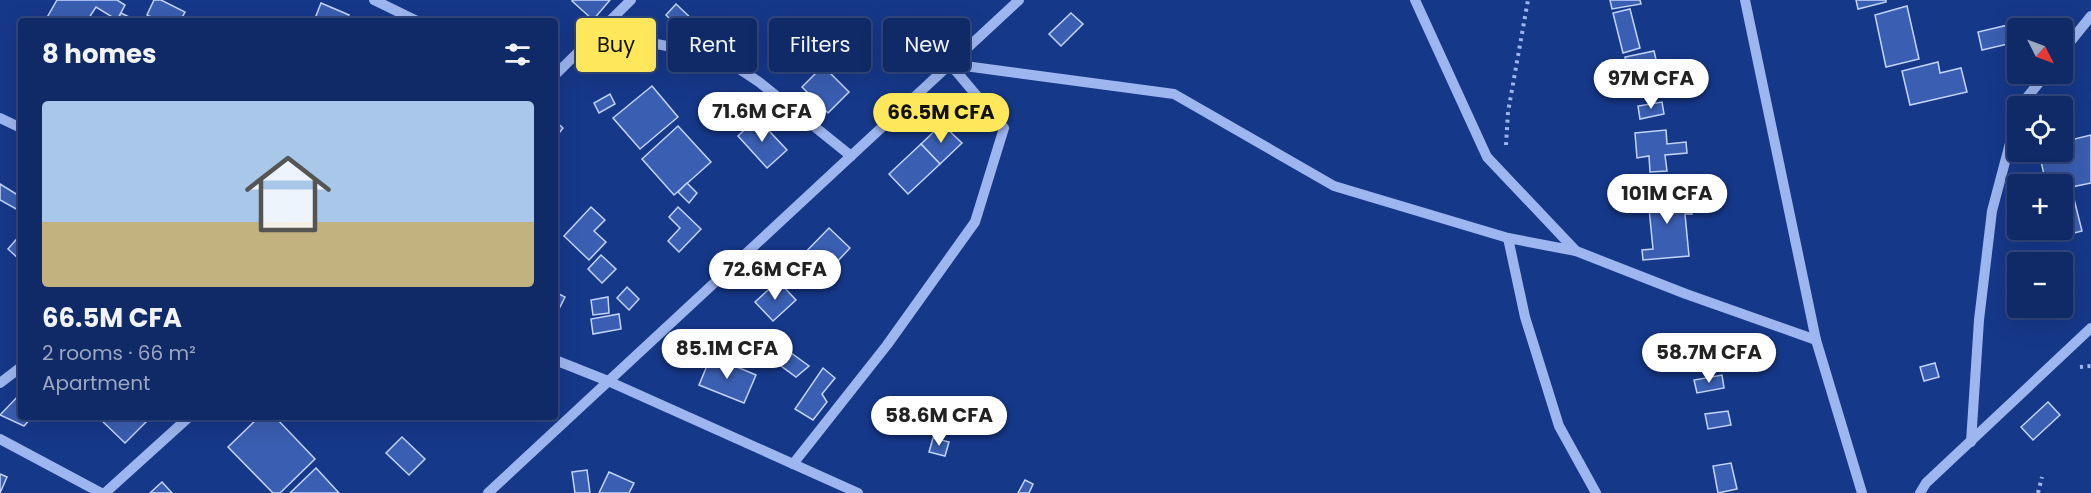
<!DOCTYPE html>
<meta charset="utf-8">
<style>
body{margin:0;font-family:Poppins,sans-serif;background:#19326d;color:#f1f3f6;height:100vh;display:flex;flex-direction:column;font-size:22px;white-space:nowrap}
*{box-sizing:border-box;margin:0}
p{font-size:20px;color:#9ca7c0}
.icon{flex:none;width:33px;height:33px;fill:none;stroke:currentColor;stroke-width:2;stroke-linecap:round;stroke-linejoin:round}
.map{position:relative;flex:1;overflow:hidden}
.sheet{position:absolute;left:18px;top:18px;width:540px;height:402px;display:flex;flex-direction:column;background:#102a67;border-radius:6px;box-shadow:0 6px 24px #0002,0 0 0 2px #30467b}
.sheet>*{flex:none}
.hud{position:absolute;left:576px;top:18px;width:570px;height:54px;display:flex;gap:12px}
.needle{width:39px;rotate:132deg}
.fabs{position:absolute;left:2007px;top:18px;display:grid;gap:12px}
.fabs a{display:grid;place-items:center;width:66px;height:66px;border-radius:6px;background:#102a67;box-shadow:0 6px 24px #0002,0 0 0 2px #30467b;font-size:30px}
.price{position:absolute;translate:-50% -51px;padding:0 14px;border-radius:21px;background:#fff;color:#222;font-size:20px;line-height:39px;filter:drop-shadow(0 2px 3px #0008)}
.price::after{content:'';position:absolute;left:50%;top:36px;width:18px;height:14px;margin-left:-9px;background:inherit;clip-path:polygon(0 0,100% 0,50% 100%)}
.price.current{background:#ffe75b;color:#111}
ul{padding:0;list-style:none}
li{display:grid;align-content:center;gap:12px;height:318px;padding:0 24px}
li span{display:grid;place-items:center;height:186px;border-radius:6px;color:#555}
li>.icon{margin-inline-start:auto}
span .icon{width:108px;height:108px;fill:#fffc;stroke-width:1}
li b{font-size:26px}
h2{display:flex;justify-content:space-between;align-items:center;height:72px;padding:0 24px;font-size:26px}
.pill{padding:0 21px;border-radius:6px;background:#102a67;box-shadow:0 6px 24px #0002,0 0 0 2px #30467b;font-size:21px;line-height:54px}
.pill.current{background:#ffe75b;color:#111}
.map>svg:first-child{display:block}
.building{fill:#3a5eb1;stroke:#c3d4fb;stroke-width:1.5}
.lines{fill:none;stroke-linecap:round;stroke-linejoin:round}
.path{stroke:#9db6ef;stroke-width:4;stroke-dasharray:3 4.5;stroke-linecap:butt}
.minor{stroke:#9db6ef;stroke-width:10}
</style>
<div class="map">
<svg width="2091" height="493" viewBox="0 0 2091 493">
<rect width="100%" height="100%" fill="#163889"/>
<g class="building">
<polygon points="57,0 117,0 125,5 117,20 96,7 87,21 45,21"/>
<polygon points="154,0 161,0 185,12 180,21 159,21 147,15"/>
<polygon points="573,0 610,0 593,20 572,1"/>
<polygon points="1610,0 1640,0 1641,4 1612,9"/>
<polygon points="1856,0 1886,0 1886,2 1858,9"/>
<polygon points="321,3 349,15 346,21 314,21"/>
<polygon points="676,4 695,22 684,33 666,15"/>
<polygon points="1907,6 1919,59 1886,67 1875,15"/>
<polygon points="1630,9 1640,48 1623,53 1613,13"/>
<polygon points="121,13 137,21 117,21"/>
<polygon points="1071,13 1083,24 1061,46 1049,34"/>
<polygon points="2008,25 2012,43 1982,50 1978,32"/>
<polygon points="1654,51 1659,72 1629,79 1625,57"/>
<polygon points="1938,62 1940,73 1961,68 1967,92 1910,105 1902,71"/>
<polygon points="823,66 849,92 828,113 802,87"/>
<polygon points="652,86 678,117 640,149 613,118"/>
<polygon points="610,94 615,104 599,113 594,103"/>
<polygon points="1662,102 1664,114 1640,119 1638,106"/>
<polygon points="757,118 787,150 767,168 738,136"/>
<polygon points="555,121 563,128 555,138"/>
<polygon points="942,124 962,143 940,164 921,144"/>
<polygon points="678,126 711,162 674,195 642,159"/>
<polygon points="1666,130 1667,144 1686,142 1687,153 1665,155 1667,171 1650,172 1649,156 1637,158 1635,133"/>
<polygon points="2091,135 2091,183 2062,189 2062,184 2046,184 2039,152 2062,152 2062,142"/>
<polygon points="921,144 940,164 908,194 889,174"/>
<polygon points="687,183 697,193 689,203 678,192"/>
<polygon points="0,184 21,197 21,206 18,210 0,200"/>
<polygon points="1668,186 1670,201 1691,199 1692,214 1685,214 1689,256 1643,260 1642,250 1653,249 1647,188"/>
<polygon points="2073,195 2082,231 2062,236 2061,230 2062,230 2062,198"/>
<polygon points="591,207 605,220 594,231 606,242 589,260 564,236"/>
<polygon points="678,207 701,229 679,252 668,241 680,228 669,217"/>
<polygon points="829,228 850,248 816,284 795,263"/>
<polygon points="21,234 21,259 20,260 8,249"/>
<polygon points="601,255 616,269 602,283 588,269"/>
<polygon points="778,281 796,300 773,321 755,302"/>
<polygon points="627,287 639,299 629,310 617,298"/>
<polygon points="555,292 565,297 555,317"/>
<polygon points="608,297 609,313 593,315 591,300"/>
<polygon points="619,314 621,329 593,334 591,319"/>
<polygon points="1697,335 1701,349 1665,360 1661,345"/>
<polygon points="783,347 809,366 796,377 773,360"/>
<polygon points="711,356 756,375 744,403 699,385"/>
<polygon points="1935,363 1939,377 1924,381 1920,367"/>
<polygon points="823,368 835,378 822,394 827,402 813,420 795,409"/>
<polygon points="1722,375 1724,388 1697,393 1694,380"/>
<polygon points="21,393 21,417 32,417 24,426 0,415"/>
<polygon points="2048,402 2060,415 2033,440 2021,427"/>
<polygon points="1728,411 1731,425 1708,429 1705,414"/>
<polygon points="98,417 151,417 125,443"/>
<polygon points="259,417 275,417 315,459 280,493 273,493 228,447"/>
<polygon points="402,437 425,459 409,475 386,453"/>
<polygon points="933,438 949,442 945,456 929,452"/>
<polygon points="1731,463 1737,489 1718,493 1713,466"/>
<polygon points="316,468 339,493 290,493"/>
<polygon points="587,470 590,493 575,493 572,472"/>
<polygon points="609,472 634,483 629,493 599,493"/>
<polygon points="0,474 7,477 0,493"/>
<polygon points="1025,480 1033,484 1029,493 1018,493"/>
<polygon points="162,482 172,493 150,493"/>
</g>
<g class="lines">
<g class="path">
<polyline points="1506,145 1508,112 1528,0"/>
<polyline points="2080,367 2091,366"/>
<polyline points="2038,493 2042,477"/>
</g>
<g class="minor">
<polyline points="374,0 417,21"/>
<polyline points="1415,0 1487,157 1576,251 1686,294 1816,340"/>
<polyline points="1745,0 1816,340 1862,493"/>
<polyline points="598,33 720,56 759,82 851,156"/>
<polyline points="2062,52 2091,16"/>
<polyline points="950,64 1174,94 1334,186 1508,238 1576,251"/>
<polyline points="555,75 631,0"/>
<polyline points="2020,106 2046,74"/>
<polyline points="0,118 21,128"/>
<polyline points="1508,238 1525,317 1559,426 1596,493"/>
<polyline points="555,360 608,381 858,493"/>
<polyline points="0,383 21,367"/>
<polyline points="0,439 101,493"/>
<polyline points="1971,442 1979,320 1992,211 2018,113"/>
<polyline points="793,464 887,345 975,222 1004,128 950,64"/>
<polyline points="105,493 189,417"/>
<polyline points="488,493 1019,0"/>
<polyline points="1920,493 1926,483 2091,328"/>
</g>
</g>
</svg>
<div class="fabs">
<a><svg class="needle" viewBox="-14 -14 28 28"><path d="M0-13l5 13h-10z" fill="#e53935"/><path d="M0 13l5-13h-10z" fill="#9ca7c0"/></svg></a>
<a><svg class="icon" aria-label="locate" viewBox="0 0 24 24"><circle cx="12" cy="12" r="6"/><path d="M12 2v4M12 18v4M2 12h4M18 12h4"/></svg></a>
<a>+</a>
<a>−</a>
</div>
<b class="price" style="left:1651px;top:110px">97M CFA</b>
<b class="price" style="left:762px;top:143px">71.6M CFA</b>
<b class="price current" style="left:941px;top:144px">66.5M CFA</b>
<b class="price" style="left:1667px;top:225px">101M CFA</b>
<b class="price" style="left:775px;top:301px">72.6M CFA</b>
<b class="price" style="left:727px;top:380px">85.1M CFA</b>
<b class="price" style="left:1709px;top:384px">58.7M CFA</b>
<b class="price" style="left:939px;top:447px">58.6M CFA</b>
<div class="hud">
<a class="pill current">Buy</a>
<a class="pill">Rent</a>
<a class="pill">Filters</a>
<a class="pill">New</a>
</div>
<section class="sheet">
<h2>8 homes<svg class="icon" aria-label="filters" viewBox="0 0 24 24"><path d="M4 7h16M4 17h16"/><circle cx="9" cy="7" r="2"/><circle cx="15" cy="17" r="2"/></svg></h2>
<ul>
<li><span style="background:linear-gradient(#a9c7e8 65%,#c2b280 0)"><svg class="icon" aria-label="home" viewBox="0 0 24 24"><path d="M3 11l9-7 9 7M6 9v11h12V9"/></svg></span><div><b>66.5M CFA</b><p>2 rooms · 66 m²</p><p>Apartment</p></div></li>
</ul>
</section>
</div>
